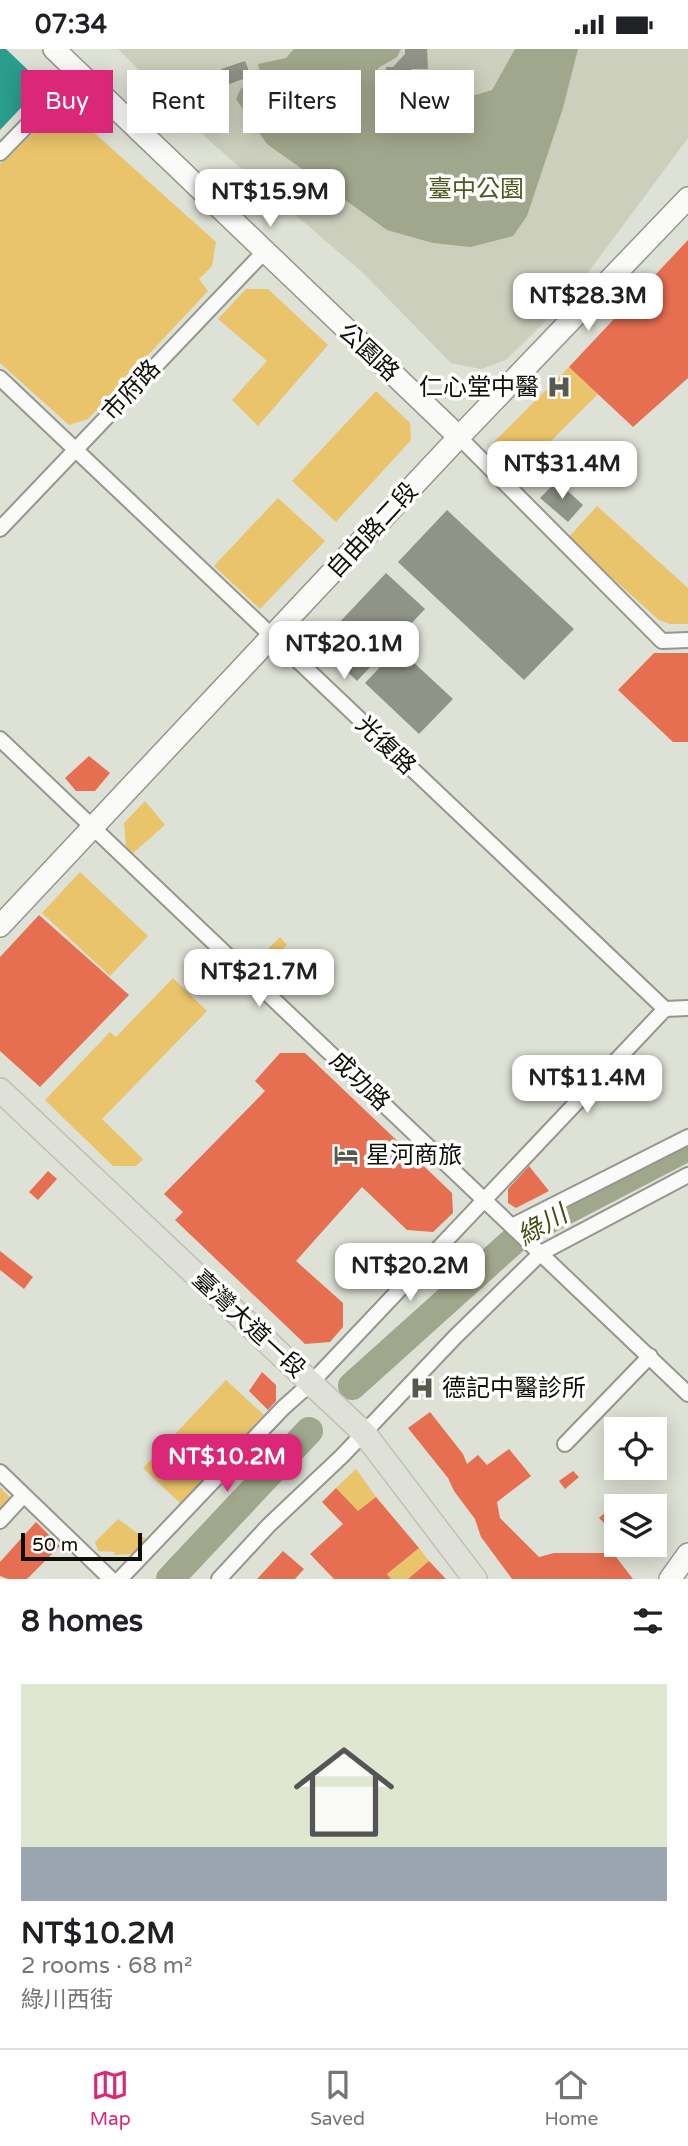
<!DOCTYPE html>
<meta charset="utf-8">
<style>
body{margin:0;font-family:"Varela Round","Noto Sans TC",sans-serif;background:#f6f6f6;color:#202124;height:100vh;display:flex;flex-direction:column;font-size:26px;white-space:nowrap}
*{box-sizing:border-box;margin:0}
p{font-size:23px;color:#757577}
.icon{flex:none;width:38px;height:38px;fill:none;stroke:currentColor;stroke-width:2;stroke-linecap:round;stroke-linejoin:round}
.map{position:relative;height:1530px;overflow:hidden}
.sheet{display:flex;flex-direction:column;background:#fff;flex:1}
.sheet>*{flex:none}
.guide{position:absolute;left:21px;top:21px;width:648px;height:63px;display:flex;gap:14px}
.fabs{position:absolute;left:604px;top:1368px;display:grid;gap:14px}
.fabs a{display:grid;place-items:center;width:63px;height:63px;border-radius:0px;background:#fff;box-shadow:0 4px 18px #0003;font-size:35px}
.scale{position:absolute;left:21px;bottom:18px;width:121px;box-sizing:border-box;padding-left:7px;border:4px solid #0e1008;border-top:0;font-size:19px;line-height:24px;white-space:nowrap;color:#0e1008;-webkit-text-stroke:5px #fff;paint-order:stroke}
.price{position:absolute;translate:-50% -60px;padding:0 16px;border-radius:14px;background:#fff;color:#222;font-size:23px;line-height:46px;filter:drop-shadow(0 2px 4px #0008)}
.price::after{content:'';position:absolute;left:50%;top:42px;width:21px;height:16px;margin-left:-10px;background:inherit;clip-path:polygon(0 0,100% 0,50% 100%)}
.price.active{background:#db2777;color:#fff}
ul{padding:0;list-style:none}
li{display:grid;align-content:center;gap:14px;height:371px;padding:0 21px}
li+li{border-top:2px solid #e0e0e0}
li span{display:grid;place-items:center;height:217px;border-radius:0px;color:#555}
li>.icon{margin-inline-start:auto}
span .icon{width:126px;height:126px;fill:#fffc;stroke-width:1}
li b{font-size:30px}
h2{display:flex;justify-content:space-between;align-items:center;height:84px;padding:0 21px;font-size:30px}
.pill{padding:0 24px;border-radius:0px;background:#fff;box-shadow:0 4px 18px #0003;font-size:24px;line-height:63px}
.pill.active{background:#db2777;color:#fff}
.status{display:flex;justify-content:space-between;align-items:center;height:49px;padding:0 35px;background:#fff;direction:ltr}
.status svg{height:19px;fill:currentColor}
.tab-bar{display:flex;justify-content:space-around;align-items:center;height:98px;border-top:2px solid #e0e0e0;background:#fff;font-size:19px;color:#757577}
.tab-bar a{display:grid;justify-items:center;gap:4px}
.tab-bar .active{color:#db2777}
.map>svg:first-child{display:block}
.green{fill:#cbcfbc}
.water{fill:#a1a78c}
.homes{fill:#e9c46a}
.shops{fill:#e76f51}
.schools{fill:#2a9d8f}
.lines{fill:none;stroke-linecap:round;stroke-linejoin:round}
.river{stroke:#a1a78c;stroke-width:28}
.building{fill:#909387}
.street-casing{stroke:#95978e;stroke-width:18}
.secondary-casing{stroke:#95978e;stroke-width:24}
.primary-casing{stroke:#bec0ba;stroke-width:26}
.street{stroke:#fafaf9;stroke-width:14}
.secondary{stroke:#fafaf9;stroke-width:21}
.primary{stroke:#dfe0d7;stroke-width:23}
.labels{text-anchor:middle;stroke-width:7;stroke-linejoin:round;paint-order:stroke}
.park-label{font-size:24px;fill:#4f5920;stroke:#fff}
.street-label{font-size:24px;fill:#0e1008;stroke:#fff}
.poi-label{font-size:24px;fill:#0e1008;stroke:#fff;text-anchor:start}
.water-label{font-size:26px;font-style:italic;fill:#444d12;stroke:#fff}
</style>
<div class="status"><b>07:34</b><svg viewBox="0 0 49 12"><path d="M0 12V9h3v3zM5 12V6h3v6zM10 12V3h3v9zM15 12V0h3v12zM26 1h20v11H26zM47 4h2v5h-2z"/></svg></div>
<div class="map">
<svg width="688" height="1530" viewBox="0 0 688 1530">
<rect width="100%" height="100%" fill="#dee1d5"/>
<polygon class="green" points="118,0 688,0 688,89 569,249 506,311 481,320 451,314 363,224 213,95"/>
<path class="water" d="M294,0H401L397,8L378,19L382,48C398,48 413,46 429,51C442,54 448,58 463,59L472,47L492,41L515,0H578L563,59L527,167L513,187L471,198L433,194L387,181L267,95L236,50L241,39L262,31L258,15L286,9Z"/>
<g class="homes">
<polygon points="63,56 216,193 212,217 199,230 208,242 88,370 69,376 0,314 0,115"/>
<polygon points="246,240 268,240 328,296 258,377 232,351 267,312 218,270"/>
<polygon points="569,318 598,345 517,426 489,398"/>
<polygon points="376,342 410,374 411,391 336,473 292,432"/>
<polygon points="278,449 325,492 260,560 214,517"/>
<polygon points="597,457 688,539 688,575 670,575 659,571 568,489"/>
<polygon points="145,752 165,776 132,805 126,797 124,774"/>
<polygon points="80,823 148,887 110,927 42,864"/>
<polygon points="280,888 287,896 268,915 261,907"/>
<polygon points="173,929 207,962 102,1070 143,1110 136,1117 113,1117 45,1051 110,983 116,988"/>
<polygon points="226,1331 264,1366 181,1455 143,1419"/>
<polygon points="356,1420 376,1448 358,1462 336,1439"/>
<polygon points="0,1438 13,1452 0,1465"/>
<polygon points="118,1470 147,1491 135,1505 114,1506 115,1503 98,1502 95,1493"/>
<polygon points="419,1499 429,1512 408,1530 391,1530 387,1525"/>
</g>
<g class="shops">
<polygon points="688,191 688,329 633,378 569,318"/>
<polygon points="654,604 688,604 688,693 673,693 618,641"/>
<polygon points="89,707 110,724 95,742 76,742 65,729"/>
<polygon points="39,866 129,946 40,1038 0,1002 0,908"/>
<polygon points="280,1004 305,1004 452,1144 453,1164 433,1183 407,1181 362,1138 296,1212 343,1254 343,1278 330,1293 305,1295 175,1171 183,1163 164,1145 265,1042 255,1032"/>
<polygon points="529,1117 549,1142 516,1159 508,1154 508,1140"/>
<polygon points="48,1122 57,1130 38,1151 29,1143"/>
<polygon points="0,1202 33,1228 24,1240 0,1221"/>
<polygon points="262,1323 276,1336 276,1352 268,1361 249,1342"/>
<polygon points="430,1363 463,1405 467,1415 478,1406 487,1416 509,1400 531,1427 497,1453 500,1469 539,1508 554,1504 613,1504 633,1530 512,1530 481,1488 475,1470 454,1442 448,1429 408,1379"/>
<polygon points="573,1422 579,1428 565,1440 559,1432"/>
<polygon points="336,1439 358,1462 376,1448 419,1499 387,1525 391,1530 334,1530 310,1505 343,1475 322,1453"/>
<polygon points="610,1459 616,1465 605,1475 599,1469"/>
<polygon points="36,1473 60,1497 27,1530 8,1530 0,1527 0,1513"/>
<polygon points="283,1502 304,1520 295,1530 257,1530"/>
<polygon points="429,1512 446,1530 408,1530"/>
</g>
<polygon class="schools" points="0,0 6,0 29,22 22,30 36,43 0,81"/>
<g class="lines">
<g class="river">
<polyline points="352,1337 521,1185 688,1098"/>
<polyline points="170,1530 309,1382"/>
</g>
</g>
<g class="building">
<polygon points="405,0 427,0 428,20 412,20 408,25 409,40 386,40 386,18 393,18 405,5"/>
<polygon points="245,12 251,27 227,36 221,20"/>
<polygon points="557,432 583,456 568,473 540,449"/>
<polygon points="447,461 574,580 524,631 398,513"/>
<polygon points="386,524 425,560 357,632 319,595"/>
<polygon points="398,599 453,650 419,685 365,634"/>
</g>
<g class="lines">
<g class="street-casing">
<g id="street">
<polyline points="0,104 79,23"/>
<polyline points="0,329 665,960 688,959"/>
<polyline points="459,388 662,592 688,591"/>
<polyline points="0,480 264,203"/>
<polyline points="0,690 688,1345"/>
<polyline points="512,1177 688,1088"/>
<polyline points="565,1395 650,1307"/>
<polyline points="0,1423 111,1530"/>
<polyline points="0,1472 23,1447"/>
<polyline points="120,1530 283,1359 311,1334 665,960"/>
<polyline points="219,1530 269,1476 342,1407 455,1288 541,1204 688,1126"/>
</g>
</g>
<g class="secondary-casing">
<g id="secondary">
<polyline points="54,0 459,388"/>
<polyline points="0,877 459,388 688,149"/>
<polyline points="670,1530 688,1505"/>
</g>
</g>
<g class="primary-casing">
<polyline id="primary" points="0,1041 364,1384 475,1530"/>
</g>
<use href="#street" class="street"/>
<use href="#secondary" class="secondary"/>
<use href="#primary" class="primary"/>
</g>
<defs>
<g id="hospital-bare" transform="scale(1.89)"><path d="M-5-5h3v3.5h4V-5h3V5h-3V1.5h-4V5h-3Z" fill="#575950" stroke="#fff" stroke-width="2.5" paint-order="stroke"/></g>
<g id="hotel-bare" transform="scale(1.89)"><path d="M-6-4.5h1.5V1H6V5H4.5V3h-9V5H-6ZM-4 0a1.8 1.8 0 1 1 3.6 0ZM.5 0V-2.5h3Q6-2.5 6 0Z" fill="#575950" stroke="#fff" stroke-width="2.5" paint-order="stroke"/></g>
</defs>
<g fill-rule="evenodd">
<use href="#hospital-bare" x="559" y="338"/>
<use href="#hotel-bare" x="346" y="1106"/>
<use href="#hospital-bare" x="422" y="1339"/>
</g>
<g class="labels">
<g class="park-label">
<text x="476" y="148">臺中公園</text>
</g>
<g class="street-label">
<text transform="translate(369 303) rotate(43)" y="8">公園路</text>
<text transform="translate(131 341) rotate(-47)" y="8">市府路</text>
<text transform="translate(372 481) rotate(-47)" y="8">自由路二段</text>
<text transform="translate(386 696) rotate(44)" y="8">光復路</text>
<text transform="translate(360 1032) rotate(44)" y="8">成功路</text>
<text transform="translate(249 1275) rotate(43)" y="8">臺灣大道一段</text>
</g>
<g class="poi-label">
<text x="539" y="346" text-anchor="end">仁心堂中醫</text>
<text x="366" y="1114">星河商旅</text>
<text x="442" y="1347">德記中醫診所</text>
</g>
<g class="water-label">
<text transform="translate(542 1176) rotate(-31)" y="9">綠川</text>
</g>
</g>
</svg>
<div class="fabs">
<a><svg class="icon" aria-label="locate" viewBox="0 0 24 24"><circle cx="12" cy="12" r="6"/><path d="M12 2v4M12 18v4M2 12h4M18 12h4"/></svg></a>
<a><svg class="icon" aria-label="layers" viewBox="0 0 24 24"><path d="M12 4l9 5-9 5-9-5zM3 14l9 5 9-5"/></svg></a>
</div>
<div class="scale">50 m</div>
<b class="price" style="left:270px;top:180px">NT$15.9M</b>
<b class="price" style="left:588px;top:284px">NT$28.3M</b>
<b class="price" style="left:562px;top:452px">NT$31.4M</b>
<b class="price" style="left:344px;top:632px">NT$20.1M</b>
<b class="price" style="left:259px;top:960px">NT$21.7M</b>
<b class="price" style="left:587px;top:1066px">NT$11.4M</b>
<b class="price" style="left:410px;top:1254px">NT$20.2M</b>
<b class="price active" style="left:227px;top:1445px">NT$10.2M</b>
<div class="guide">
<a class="pill active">Buy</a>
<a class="pill">Rent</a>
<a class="pill">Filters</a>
<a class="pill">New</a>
</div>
</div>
<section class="sheet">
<h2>8 homes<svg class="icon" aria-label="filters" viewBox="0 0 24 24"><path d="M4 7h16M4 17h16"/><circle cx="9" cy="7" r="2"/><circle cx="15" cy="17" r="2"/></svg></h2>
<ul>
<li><span style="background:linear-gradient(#dfe7d0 75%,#9aa5b1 0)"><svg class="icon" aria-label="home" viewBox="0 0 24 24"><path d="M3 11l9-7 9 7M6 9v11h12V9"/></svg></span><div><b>NT$10.2M</b><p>2 rooms · 68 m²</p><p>綠川西街</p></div></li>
</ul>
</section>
<nav class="tab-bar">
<a class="active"><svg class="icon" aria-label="map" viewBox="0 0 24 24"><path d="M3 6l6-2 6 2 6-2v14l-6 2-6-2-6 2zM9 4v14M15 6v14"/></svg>Map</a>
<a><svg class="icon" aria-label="saved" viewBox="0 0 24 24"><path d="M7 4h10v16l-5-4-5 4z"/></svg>Saved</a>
<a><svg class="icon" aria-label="home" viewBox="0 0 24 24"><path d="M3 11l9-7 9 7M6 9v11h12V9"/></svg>Home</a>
</nav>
